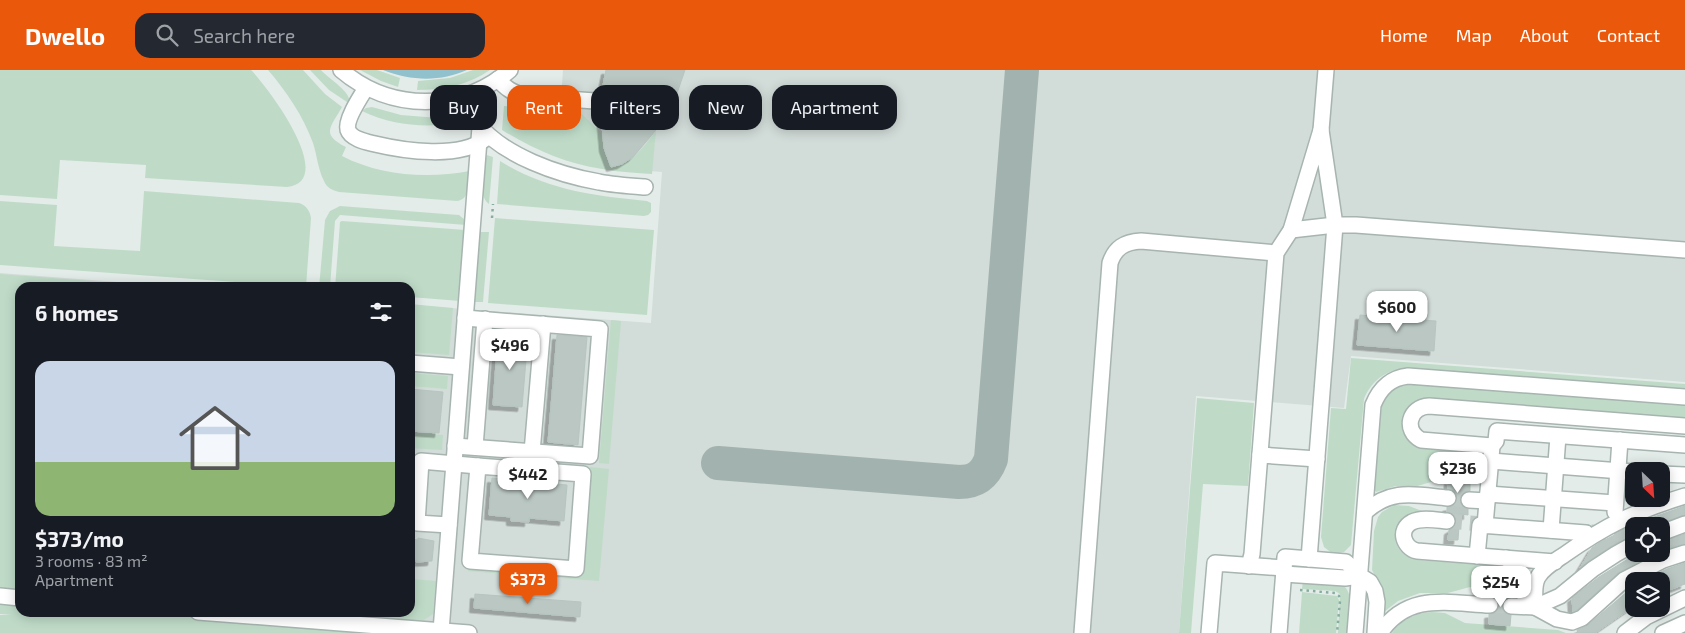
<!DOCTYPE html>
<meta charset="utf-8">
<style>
body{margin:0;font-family:"Exo 2",sans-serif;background:#242831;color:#f1f3f6;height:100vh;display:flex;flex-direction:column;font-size:19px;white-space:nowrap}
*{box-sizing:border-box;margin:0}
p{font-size:16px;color:#9ea1a6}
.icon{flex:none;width:28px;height:28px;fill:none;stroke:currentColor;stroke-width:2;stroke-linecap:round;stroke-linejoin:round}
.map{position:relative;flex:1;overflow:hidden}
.sheet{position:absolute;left:15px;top:212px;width:400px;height:335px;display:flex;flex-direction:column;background:#171b24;border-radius:15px;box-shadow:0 2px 12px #0003}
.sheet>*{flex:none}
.hud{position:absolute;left:430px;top:15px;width:475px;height:45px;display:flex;gap:10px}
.needle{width:32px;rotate:155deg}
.fabs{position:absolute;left:1625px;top:392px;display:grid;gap:10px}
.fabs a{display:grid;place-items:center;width:45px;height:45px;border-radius:10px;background:#171b24;box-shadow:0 2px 12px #0003;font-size:25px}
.price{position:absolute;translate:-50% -42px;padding:0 11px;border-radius:10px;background:#fff;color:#222;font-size:16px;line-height:32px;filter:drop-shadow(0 1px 2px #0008)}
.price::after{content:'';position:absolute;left:50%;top:30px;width:15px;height:11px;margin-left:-8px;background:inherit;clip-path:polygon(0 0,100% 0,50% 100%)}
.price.current{background:#ea580c;color:#fff}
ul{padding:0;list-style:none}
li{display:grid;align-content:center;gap:10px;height:265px;padding:0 20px}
li span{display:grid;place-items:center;height:155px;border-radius:15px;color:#555}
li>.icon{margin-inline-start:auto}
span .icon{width:90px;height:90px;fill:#fffc;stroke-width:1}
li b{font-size:21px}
h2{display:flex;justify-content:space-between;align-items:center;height:60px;padding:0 20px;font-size:21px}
.pill{padding:0 18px;border-radius:15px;background:#171b24;box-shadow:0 2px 12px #0003;font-size:18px;line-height:45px}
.pill.current{background:#ea580c;color:#fff}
header{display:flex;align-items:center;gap:30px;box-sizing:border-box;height:70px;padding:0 25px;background:#ea580c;color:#fff}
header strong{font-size:24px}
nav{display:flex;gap:28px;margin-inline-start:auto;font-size:18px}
.search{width:350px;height:45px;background:#242831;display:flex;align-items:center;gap:12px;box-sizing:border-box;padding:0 18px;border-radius:15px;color:#9ea1a6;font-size:19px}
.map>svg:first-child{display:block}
.built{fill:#d2dcd8}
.green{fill:#bfdbc8}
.water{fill:#91c1cc}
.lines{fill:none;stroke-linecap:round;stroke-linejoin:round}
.taxiway{stroke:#a2b2ae;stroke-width:34}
.building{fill:#bac7c2;stroke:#b7c5c0;filter:url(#shadow)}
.minor-tunnel{stroke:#bec9c5;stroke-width:15;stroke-dasharray:15 8;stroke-linecap:butt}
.minor-casing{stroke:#a7b4b0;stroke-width:18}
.path{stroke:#87ada3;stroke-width:2.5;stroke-dasharray:2.5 4;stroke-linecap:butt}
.minor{stroke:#fff;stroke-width:15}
</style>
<header>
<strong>Dwello</strong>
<div class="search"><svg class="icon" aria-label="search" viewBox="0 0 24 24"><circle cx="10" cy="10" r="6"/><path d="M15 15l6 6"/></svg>Search here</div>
<nav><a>Home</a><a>Map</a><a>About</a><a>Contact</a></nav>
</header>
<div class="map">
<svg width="1685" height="563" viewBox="0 0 1685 563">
<defs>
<filter id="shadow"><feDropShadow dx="-4.5" dy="4.5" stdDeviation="0" flood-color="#0004"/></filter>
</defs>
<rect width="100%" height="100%" fill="#e4ece9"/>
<polygon class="built" points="563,0 1685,0 1685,312 1351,286 1344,338 1196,326 1179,563 255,563 0,543 0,203 183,217 20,218 20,542 410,542 410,235 651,253 662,102 610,98 558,76"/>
<g class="green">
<path d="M0,0H251C267,16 339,111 287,117L145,108L146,95L60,90L57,129L0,125Z"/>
<path d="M268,0H303L325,24L342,37C331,57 320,64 346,77L342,86C381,106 427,109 470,101C469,112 471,129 457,131L339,122C332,120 327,118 324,111C318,100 317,85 313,73C303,46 287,22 268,0Z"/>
<path d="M310,0H321C330,10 351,21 350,34L329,20Z"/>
<polygon points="360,0 377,0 400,8 398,17 381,11"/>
<path d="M473,0H490C468,15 443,20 417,20L418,11L450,8Z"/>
<path d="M504,36L580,42L601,63L606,86L612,97C632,95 645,75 656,61L652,104C636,103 619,102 602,99C566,94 533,79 502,60Z"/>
<path d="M372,37L401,45L439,48L450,54C420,58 389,54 362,41L366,38Z"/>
<path d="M487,85L493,87L489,134C477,125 484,101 486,87Z"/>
<path d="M500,91C546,120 595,126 647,131L651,133V142L648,145L644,146L497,134Z"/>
<path d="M144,121L299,133C306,135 310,141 311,148L306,217L0,195V131L57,135L54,176L140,181Z"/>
<polygon points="340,136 459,145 465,150 466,155 340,145 335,151 330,217 319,218 325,150 330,141"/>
<polygon points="495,148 654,160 647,245 488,233"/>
<polygon points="342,151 466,160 460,231 410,227 410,218 335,218 340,152"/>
<polygon points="478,162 489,162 483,232 472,232"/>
<polygon points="0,204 103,212 103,217 20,218 20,524 0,522"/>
<polygon points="410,234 453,238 449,285 410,282"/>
<polygon points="611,250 621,251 609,394 599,393"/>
<path d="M1351,288L1685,314V319L1411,298C1389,298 1372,309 1364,329L1351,475L1344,482L1333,484L1324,477L1321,467L1331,338L1346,339Z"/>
<polygon points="410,303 448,306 447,319 410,316"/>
<path d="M1407,313L1685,334V349L1429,330L1403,355L1455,380L1453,410H1449L1448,414L1431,412L1414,417L1396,416L1376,422L1374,419L1382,333C1387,320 1395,317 1407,313Z"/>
<polygon points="1197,328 1254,333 1248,416 1203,414 1191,563 1179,563"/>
<polygon points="410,362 443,365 442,380 410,378"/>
<polygon points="590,397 609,399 599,511 468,501 469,498 581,506"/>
<path d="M1394,435L1409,436L1422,441C1390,444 1384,482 1417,490L1501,496L1508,500L1519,511L1518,519L1514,520L1470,517L1448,523H1420L1398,531L1384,542L1383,521L1372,500L1374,461L1378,447L1382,442Z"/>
<polygon points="410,500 411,501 411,509 436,511 433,544 419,553 320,546 318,543 410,542"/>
<path d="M1303,509L1342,514C1356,525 1349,547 1348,563H1338L1340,524L1335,521L1302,519Z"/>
<polygon points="1302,522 1337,526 1339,530 1336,563 1299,563"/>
<polygon points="0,530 20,532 20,542 146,543 400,563 0,563 0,545 11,545 0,544"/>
<path d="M1432,542L1445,543L1465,553L1558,560L1566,563H1392C1401,549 1416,543 1432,542Z"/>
</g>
<path class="water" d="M383,0H467C440,12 411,11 383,0Z"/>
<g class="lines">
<path class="taxiway" d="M718,393L959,412C976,412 985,405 991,389L1022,0"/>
</g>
<g class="building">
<polygon points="606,0 685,0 675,29 656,60 633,87 622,94 611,97 604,78 601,44 598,40 602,37 604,32 603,26 599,23 602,20"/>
<polygon points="1360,245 1436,251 1434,281 1357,275"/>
<polygon points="498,265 528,267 522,337 493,335"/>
<polygon points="557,265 587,267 578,375 548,372"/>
<polygon points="410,319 443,322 439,363 410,361"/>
<polygon points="1455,382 1465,383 1463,411 1470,412 1470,421 1464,422 1460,429 1461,435 1468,439 1468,445 1460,444 1458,470 1448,470 1449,460 1454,457 1456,452 1453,444 1447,442 1447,437 1452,436 1457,429 1454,421 1448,419 1449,410 1453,411"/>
<polygon points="492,408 567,415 564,451 529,448 529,452 511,451 511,447 489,445"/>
<polygon points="1685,436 1685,445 1655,456 1634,456 1634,465 1611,476 1580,498 1592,478 1599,473 1640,452"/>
<polygon points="1685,464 1685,474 1661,481 1661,472"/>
<polygon points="418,468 434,471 432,491 416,492 417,490 410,489 412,469 418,470"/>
<polygon points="1636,484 1655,484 1618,503 1577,540 1573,542 1572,528 1599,507"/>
<polygon points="1685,493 1685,514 1661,523 1661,511 1642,511 1667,499"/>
<polygon points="1634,516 1634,536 1595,563 1578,563 1577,560 1588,555"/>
<polygon points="1491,519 1513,521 1512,527 1506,528 1502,535 1503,541 1511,545 1510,556 1489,554 1489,544 1495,543 1499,536 1498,530 1491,526"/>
<polygon points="475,524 581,532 580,547 474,538"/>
</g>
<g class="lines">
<g class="minor-tunnel">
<polyline points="1448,428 1469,430"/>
<polyline points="1447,451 1493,455"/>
<polyline points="1591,462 1634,465"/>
<polyline points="1661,467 1685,469"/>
<polyline points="1490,535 1511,536"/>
</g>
<g class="minor-casing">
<g id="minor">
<path d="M341,0C390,42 461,42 510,0"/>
<path d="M498,9C506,19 512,22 524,26L595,31"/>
<path d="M366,18C361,26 345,50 348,60C351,69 367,72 375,74C404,81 460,89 485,69"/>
<path d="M462,26C467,36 471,45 477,53C503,86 559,105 599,112C614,115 630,116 645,117"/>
<polyline points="1321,60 1326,0"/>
<polyline points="1291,160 1335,155 1356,155 1685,180"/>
<polyline points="410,293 461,297"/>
<polyline points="455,376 590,386 600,259 465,248"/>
<path d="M1492,376L1421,370C1403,360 1409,337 1429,336L1685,356"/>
<polyline points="475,377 485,249"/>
<polyline points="532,382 543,254"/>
<polyline points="1260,385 1317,389"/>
<polyline points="1491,391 1634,402"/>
<polygon points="478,396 583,404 576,499 470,491"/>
<polyline points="1661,404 1685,405"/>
<polyline points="1488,424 1615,433"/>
<polyline points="1469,430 1487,431"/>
<path d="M1365,442C1391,418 1415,425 1448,428"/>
<polyline points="1615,442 1620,370"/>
<path d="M1447,451C1436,450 1422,447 1412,452C1397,460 1404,478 1417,481L1555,492"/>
<polyline points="449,455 417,453 421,391 478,396"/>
<polyline points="1485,455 1492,376 1496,371 1497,361 1685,375"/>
<polyline points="1551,460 1558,366"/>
<polyline points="1661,463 1685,454"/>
<polyline points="1477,486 1480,455 1586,463 1589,467"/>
<path d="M1506,488C1523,503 1526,508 1525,530"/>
<polyline points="1249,496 1252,484 1276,183 1291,160 1321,60 1335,155 1309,489"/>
<polyline points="1284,504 1345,508 1360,506"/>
<polyline points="0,526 20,528"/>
<polyline points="1511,536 1535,537 1557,549 1572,552 1582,548 1624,510 1663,490 1685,483"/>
<path d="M1535,537C1535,529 1533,515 1538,507C1543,498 1555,491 1564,485C1606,455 1636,441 1685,426"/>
<polyline points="1535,537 1560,526 1593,499 1616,484 1634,474"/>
<polyline points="198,542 469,563"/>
<polyline points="441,561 480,57"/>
<path d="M1082,563L1110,193C1115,178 1124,172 1141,171L1276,183"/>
<polyline points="1209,563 1215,493 1284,498"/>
<polyline points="1279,563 1285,487 1346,492 1360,506 1370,512 1375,521 1377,532 1375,563"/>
<path d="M1355,563L1373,335C1380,318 1390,308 1408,306L1685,327"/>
<path d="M1380,563C1408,522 1447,533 1490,535"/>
<polyline points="1625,563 1646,547 1685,528"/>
<polyline points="1663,563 1685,553"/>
</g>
</g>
<g class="path">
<polyline points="492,148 493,134"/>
<polyline points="1300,520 1335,523 1339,526 1340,531 1337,563"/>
</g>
<use href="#minor" class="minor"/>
</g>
</svg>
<div class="fabs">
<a><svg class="needle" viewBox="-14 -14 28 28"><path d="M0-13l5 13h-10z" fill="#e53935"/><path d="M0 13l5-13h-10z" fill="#9ea1a6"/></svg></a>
<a><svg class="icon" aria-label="locate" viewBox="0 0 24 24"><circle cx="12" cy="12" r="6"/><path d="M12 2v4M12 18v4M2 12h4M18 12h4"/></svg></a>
<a><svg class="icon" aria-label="layers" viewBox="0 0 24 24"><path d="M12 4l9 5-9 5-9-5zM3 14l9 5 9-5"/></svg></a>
</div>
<b class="price" style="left:1397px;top:263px">$600</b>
<b class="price" style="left:510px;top:301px">$496</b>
<b class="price" style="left:1458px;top:424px">$236</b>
<b class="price" style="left:528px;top:430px">$442</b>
<b class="price current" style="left:528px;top:535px">$373</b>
<b class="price" style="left:1501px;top:538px">$254</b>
<div class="hud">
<a class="pill">Buy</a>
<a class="pill current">Rent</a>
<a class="pill">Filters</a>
<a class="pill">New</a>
<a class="pill">Apartment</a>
</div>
<section class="sheet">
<h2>6 homes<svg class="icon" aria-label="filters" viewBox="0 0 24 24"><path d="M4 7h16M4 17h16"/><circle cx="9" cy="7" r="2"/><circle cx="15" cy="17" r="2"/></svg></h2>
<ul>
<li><span style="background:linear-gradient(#c9d6e8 65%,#8fb573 0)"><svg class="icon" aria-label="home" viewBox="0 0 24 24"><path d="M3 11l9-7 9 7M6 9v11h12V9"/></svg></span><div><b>$373/mo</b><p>3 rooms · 83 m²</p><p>Apartment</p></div></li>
</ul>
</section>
</div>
